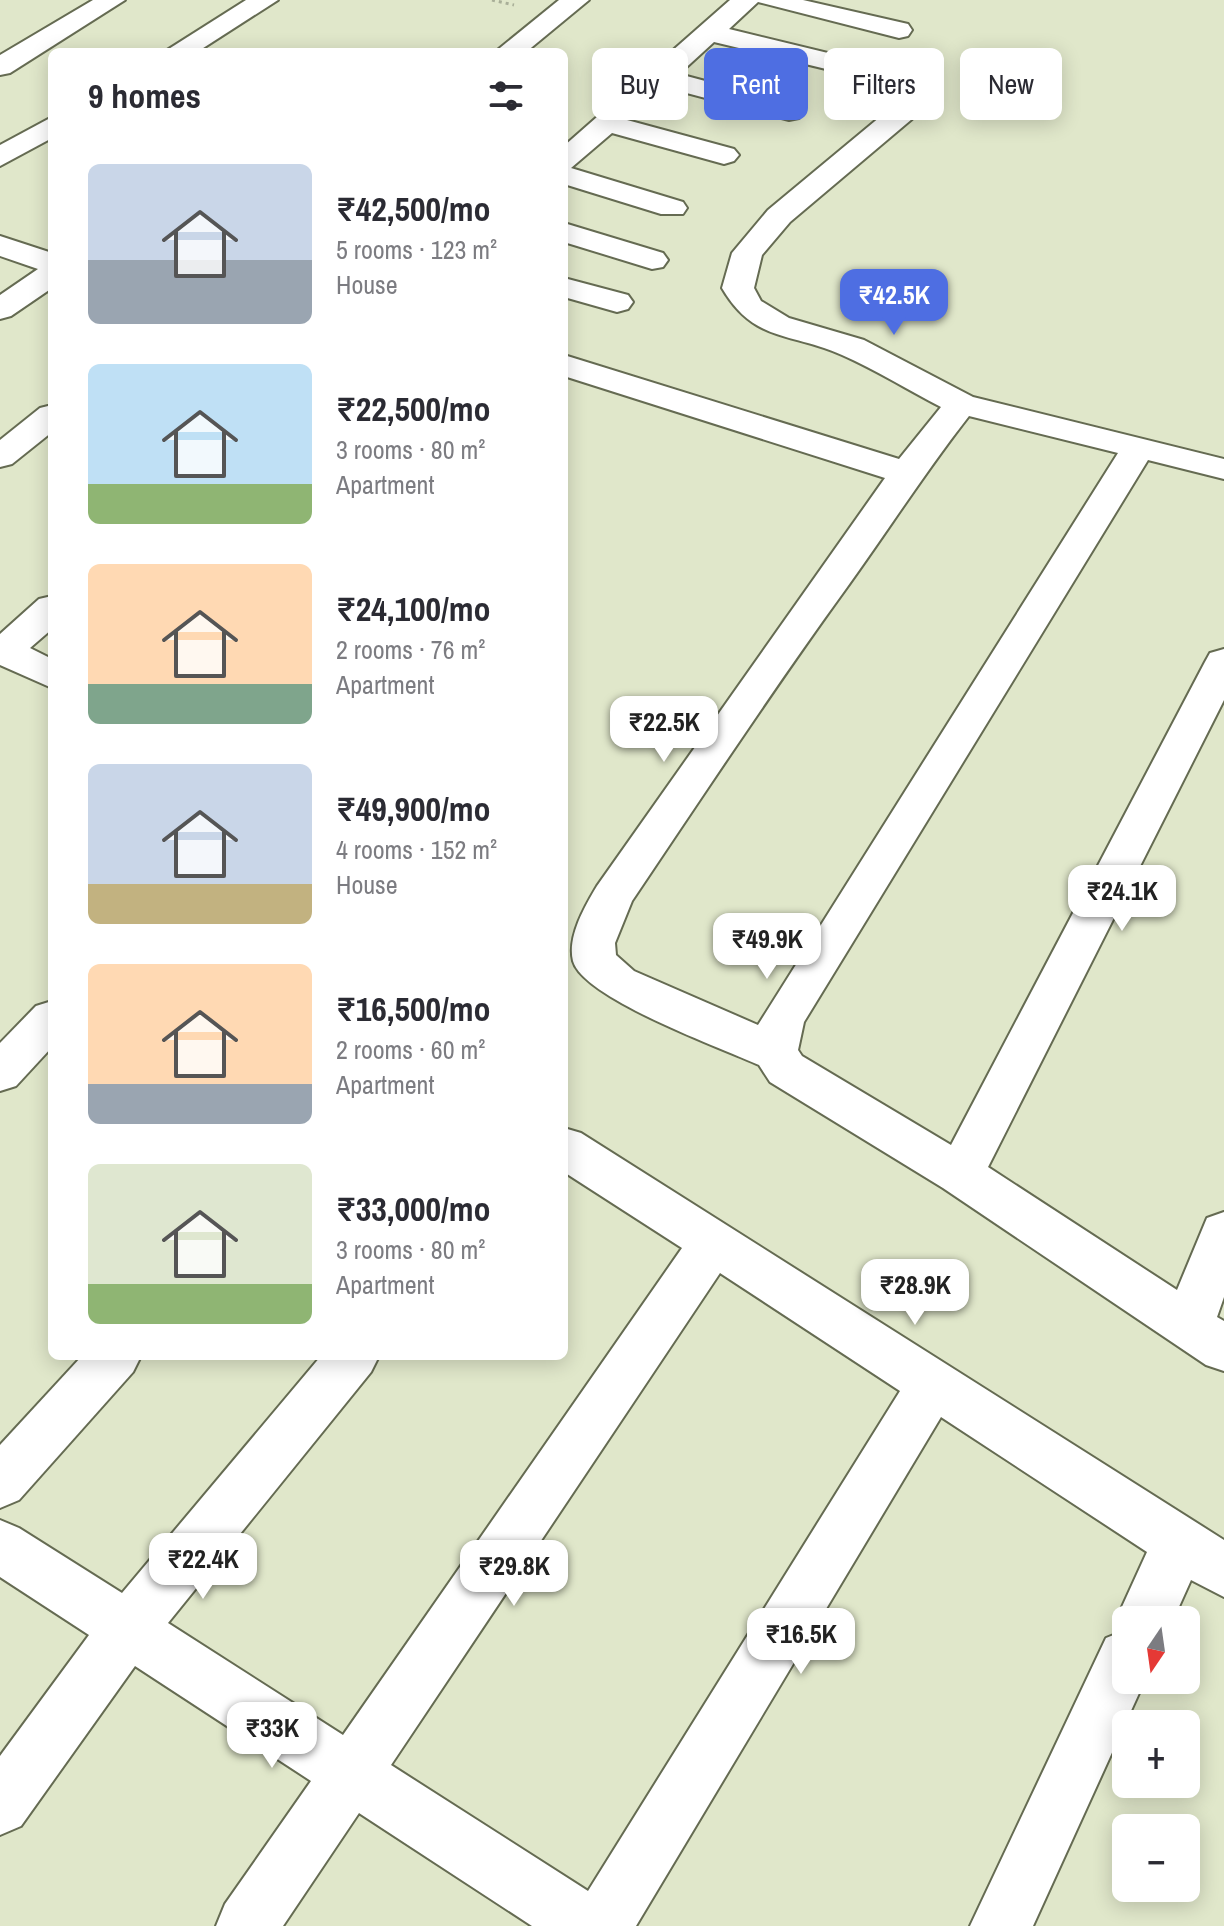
<!DOCTYPE html>
<meta charset="utf-8">
<style>
body{margin:0;font-family:"Archivo Narrow",sans-serif;background:#f7f7f7;color:#2b2b33;height:100vh;display:flex;flex-direction:column;font-size:30px;white-space:nowrap}
*{box-sizing:border-box;margin:0}
p{font-size:26px;color:#7c7c81}
.icon{flex:none;width:44px;height:44px;fill:none;stroke:currentColor;stroke-width:2;stroke-linecap:round;stroke-linejoin:round}
.map{position:relative;flex:1;overflow:hidden}
.details{position:absolute;left:48px;top:48px;width:520px;height:1312px;display:flex;flex-direction:column;background:#fff;border-radius:12px;box-shadow:0 4px 20px #0003}
.details>*{flex:none}
.top-card{position:absolute;left:592px;top:48px;width:512px;height:72px;display:flex;gap:16px}
.needle{width:52px;rotate:193deg}
.controls{position:absolute;left:1112px;top:1606px;display:grid;gap:16px}
.controls a{display:grid;place-items:center;width:88px;height:88px;border-radius:12px;background:#fff;box-shadow:0 4px 20px #0003;font-size:40px}
.price{position:absolute;translate:-50% -68px;padding:0 18px;border-radius:16px;background:#fff;color:#222;font-size:26px;line-height:52px;filter:drop-shadow(0 2px 4px #0008)}
.price::after{content:'';position:absolute;left:50%;top:48px;width:24px;height:18px;margin-left:-12px;background:inherit;clip-path:polygon(0 0,100% 0,50% 100%)}
.price.on{background:#4e6ee2;color:#fff}
ul{padding:0;list-style:none}
li{display:flex;align-items:center;gap:24px;height:200px;padding:0 40px}
li span{display:grid;place-items:center;flex:none;width:224px;height:160px;border-radius:12px;color:#555}
li>.icon{margin-inline-start:auto}
span .icon{width:96px;height:96px;fill:#fffc;stroke-width:1}
li b{font-size:34px}
h2{display:flex;justify-content:space-between;align-items:center;height:96px;padding:0 40px;font-size:34px}
.chip{padding:0 28px;border-radius:12px;background:#fff;box-shadow:0 4px 20px #0003;font-size:28px;line-height:72px}
.chip.on{background:#4e6ee2;color:#fff}
.map>svg:first-child{display:block}
.lines{fill:none;stroke-linecap:round;stroke-linejoin:round}
.minor-casing{stroke:#656b52;stroke-width:4}
.path{stroke:#a9af98;stroke-width:3;stroke-dasharray:3 4;stroke-linecap:butt}
.minor{fill:#fff;fill-rule:evenodd}
</style>
<div class="map">
<svg width="1224" height="1926" viewBox="0 0 1224 1926">
<rect width="100%" height="100%" fill="#e0e7ca"/>
<g class="lines">
<g class="minor-casing">
<g id="minor">
<polygon points="93,0 125,0 10,73 0,75 0,55"/>
<polygon points="246,0 278,0 197,52 164,52"/>
<polygon points="559,0 589,0 526,52 495,52"/>
<polygon points="730,0 803,0 908,24 912,30 908,36 899,38 758,2 729,29 865,62 869,68 865,74 855,76 714,42 679,74 799,106 803,112 799,118 789,120 664,87 627,120 734,149 739,155 734,161 724,164 612,133 571,168 683,202 687,208 683,214 661,214 564,184 564,146"/>
<path d="M902,105L912,107L916,113L912,119L790,222L762,255L754,288L761,301L789,318L864,340L973,397L1224,459V479L1148,460L804,1022L798,1050L802,1056L951,1145L1205,662L1210,653L1224,649V700L988,1167L1177,1290L1207,1218L1224,1212V1297L1217,1317L1224,1321V1371L1206,1365L943,1188L770,1082L759,1065C721,1048 583,998 573,961C567,937 585,906 597,886L885,478L564,376V355L899,459L941,407C908,390 876,370 842,355C791,332 754,343 722,288L732,253L768,210L892,107ZM969,416L1118,453L758,1025L634,971L616,955L615,943L632,901C702,797 771,692 845,590C887,532 925,472 969,416Z"/>
<polygon points="52,117 52,138 0,166 0,145"/>
<polygon points="564,223 663,253 668,260 663,267 652,269 564,242"/>
<polygon points="0,236 52,253 52,288 11,316 0,319 0,295 38,269 0,256"/>
<polygon points="564,278 628,295 633,302 628,309 617,312 564,297"/>
<polygon points="52,405 52,432 12,464 0,467 0,440 40,408"/>
<polygon points="52,596 52,629 30,648 52,659 52,688 0,665 0,634 39,599"/>
<polygon points="52,1001 52,1047 16,1086 0,1091 0,1043 36,1006"/>
<path d="M564,1128L581,1133L1224,1540V1597L1191,1580L1173,1620H1126V1680H1145L1033,1926H970L1106,1638L1121,1632L1116,1620L1147,1552L941,1417L636,1926H532L359,1813L283,1926H216L225,1904L311,1781L135,1666L21,1826L0,1835V1756L89,1635L0,1577V1520L19,1528L122,1593L321,1356H379L371,1372L168,1623L343,1735L682,1248L564,1172ZM720,1273L900,1391L588,1891L391,1765Z"/>
<polygon points="82,1356 141,1356 133,1372 19,1500 0,1508 0,1445"/>
</g>
</g>
<polyline class="path" points="492,0 514,5"/>
<use href="#minor" class="minor"/>
</g>
</svg>
<div class="controls">
<a><svg class="needle" viewBox="-14 -14 28 28"><path d="M0-13l5 13h-10z" fill="#e53935"/><path d="M0 13l5-13h-10z" fill="#7c7c81"/></svg></a>
<a>+</a>
<a>−</a>
</div>
<b class="price on" style="left:894px;top:337px">₹42.5K</b>
<b class="price" style="left:664px;top:764px">₹22.5K</b>
<b class="price" style="left:1122px;top:933px">₹24.1K</b>
<b class="price" style="left:767px;top:981px">₹49.9K</b>
<b class="price" style="left:915px;top:1327px">₹28.9K</b>
<b class="price" style="left:203px;top:1601px">₹22.4K</b>
<b class="price" style="left:514px;top:1608px">₹29.8K</b>
<b class="price" style="left:801px;top:1676px">₹16.5K</b>
<b class="price" style="left:272px;top:1770px">₹33K</b>
<div class="top-card">
<a class="chip">Buy</a>
<a class="chip on">Rent</a>
<a class="chip">Filters</a>
<a class="chip">New</a>
</div>
<section class="details">
<h2>9 homes<svg class="icon" aria-label="filters" viewBox="0 0 24 24"><path d="M4 7h16M4 17h16"/><circle cx="9" cy="7" r="2"/><circle cx="15" cy="17" r="2"/></svg></h2>
<ul>
<li><span style="background:linear-gradient(#c9d6e8 60%,#9aa5b1 0)"><svg class="icon" aria-label="home" viewBox="0 0 24 24"><path d="M3 11l9-7 9 7M6 9v11h12V9"/></svg></span><div><b>₹42,500/mo</b><p>5 rooms · 123 m²</p><p>House</p></div></li>
<li><span style="background:linear-gradient(#bfe0f5 75%,#8fb573 0)"><svg class="icon" aria-label="home" viewBox="0 0 24 24"><path d="M3 11l9-7 9 7M6 9v11h12V9"/></svg></span><div><b>₹22,500/mo</b><p>3 rooms · 80 m²</p><p>Apartment</p></div></li>
<li><span style="background:linear-gradient(#ffd9b3 75%,#7fa58c 0)"><svg class="icon" aria-label="home" viewBox="0 0 24 24"><path d="M3 11l9-7 9 7M6 9v11h12V9"/></svg></span><div><b>₹24,100/mo</b><p>2 rooms · 76 m²</p><p>Apartment</p></div></li>
<li><span style="background:linear-gradient(#c9d6e8 75%,#c2b280 0)"><svg class="icon" aria-label="home" viewBox="0 0 24 24"><path d="M3 11l9-7 9 7M6 9v11h12V9"/></svg></span><div><b>₹49,900/mo</b><p>4 rooms · 152 m²</p><p>House</p></div></li>
<li><span style="background:linear-gradient(#ffd9b3 75%,#9aa5b1 0)"><svg class="icon" aria-label="home" viewBox="0 0 24 24"><path d="M3 11l9-7 9 7M6 9v11h12V9"/></svg></span><div><b>₹16,500/mo</b><p>2 rooms · 60 m²</p><p>Apartment</p></div></li>
<li><span style="background:linear-gradient(#dfe7d0 75%,#8fb573 0)"><svg class="icon" aria-label="home" viewBox="0 0 24 24"><path d="M3 11l9-7 9 7M6 9v11h12V9"/></svg></span><div><b>₹33,000/mo</b><p>3 rooms · 80 m²</p><p>Apartment</p></div></li>
</ul>
</section>
</div>
